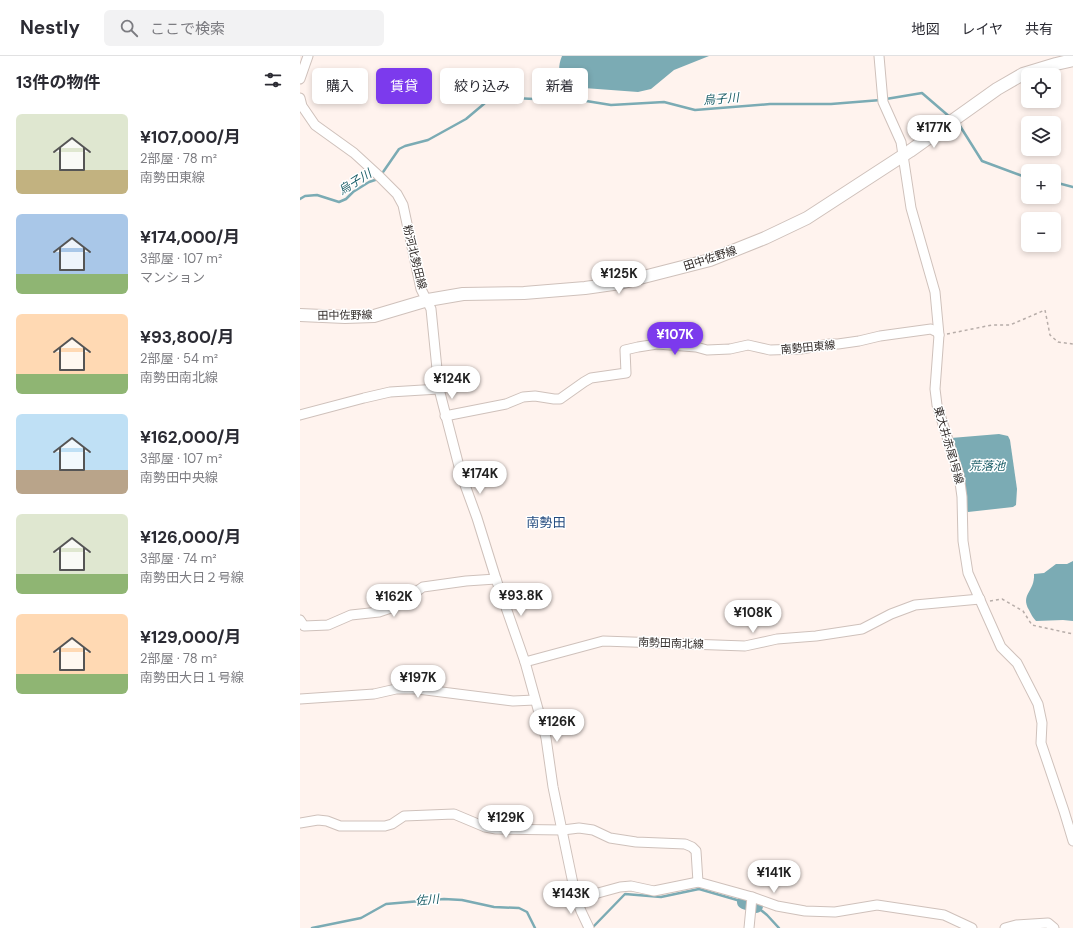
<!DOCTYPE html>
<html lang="ja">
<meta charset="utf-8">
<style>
body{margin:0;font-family:"DM Sans","Noto Sans JP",sans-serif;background:#f2f2f3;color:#2b2b33;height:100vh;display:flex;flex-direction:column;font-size:15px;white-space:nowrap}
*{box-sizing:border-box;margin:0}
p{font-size:13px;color:#7c7c81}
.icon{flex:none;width:22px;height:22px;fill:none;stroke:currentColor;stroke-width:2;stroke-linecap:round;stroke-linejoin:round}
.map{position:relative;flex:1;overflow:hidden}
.side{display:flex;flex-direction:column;background:#fff;width:300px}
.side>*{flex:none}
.guide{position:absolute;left:12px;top:12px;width:380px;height:36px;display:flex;gap:8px}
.tools{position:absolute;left:721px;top:12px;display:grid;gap:8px}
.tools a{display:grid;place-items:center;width:40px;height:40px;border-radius:6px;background:#fff;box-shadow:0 2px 6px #0003;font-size:20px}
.price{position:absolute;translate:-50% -34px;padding:0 9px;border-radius:14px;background:#fff;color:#222;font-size:13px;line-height:26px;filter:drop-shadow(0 1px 2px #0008)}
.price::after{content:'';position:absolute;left:50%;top:24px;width:12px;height:9px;margin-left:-6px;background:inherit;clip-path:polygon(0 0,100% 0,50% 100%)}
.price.selected{background:#7c3aed;color:#fff}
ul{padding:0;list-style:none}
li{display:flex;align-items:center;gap:12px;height:100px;padding:0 16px}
li span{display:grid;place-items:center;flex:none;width:112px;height:80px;border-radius:6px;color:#555}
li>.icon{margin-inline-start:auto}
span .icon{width:48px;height:48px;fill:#fffc;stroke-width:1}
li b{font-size:17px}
h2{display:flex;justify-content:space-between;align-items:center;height:48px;padding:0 16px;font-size:17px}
.tag{padding:0 14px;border-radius:6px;background:#fff;box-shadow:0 2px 6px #0003;font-size:14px;line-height:36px}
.tag.selected{background:#7c3aed;color:#fff}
header{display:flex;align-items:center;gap:24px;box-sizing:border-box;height:56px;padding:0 20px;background:#fff;border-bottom:1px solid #e1e1e2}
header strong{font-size:19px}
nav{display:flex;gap:22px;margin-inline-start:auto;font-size:14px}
.search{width:280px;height:36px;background:#f2f2f3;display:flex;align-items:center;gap:10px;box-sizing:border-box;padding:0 14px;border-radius:6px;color:#7c7c81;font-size:15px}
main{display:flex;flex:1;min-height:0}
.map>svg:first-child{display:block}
.water{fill:#7babb4}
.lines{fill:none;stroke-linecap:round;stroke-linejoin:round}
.stream{stroke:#7babb4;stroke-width:2.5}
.river{stroke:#7babb4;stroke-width:14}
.minor-casing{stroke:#cfc1bb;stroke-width:11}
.tertiary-casing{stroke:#cfc1bb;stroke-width:14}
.path{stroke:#b7ada9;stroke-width:1.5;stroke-dasharray:3 3;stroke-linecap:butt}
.minor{stroke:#fff;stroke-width:9}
.tertiary{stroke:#fff;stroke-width:12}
.labels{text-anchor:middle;stroke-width:3;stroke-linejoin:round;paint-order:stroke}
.street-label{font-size:11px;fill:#312b29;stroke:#fff}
.water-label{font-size:12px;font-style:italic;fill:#1a5d67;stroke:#fff}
.quarter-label{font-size:13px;fill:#224a7f;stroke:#fff}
</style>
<header>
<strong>Nestly</strong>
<div class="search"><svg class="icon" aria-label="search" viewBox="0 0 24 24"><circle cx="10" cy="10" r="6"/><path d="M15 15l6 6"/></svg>ここで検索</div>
<nav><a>地図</a><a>レイヤ</a><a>共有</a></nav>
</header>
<main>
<section class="side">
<h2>13件の物件<svg class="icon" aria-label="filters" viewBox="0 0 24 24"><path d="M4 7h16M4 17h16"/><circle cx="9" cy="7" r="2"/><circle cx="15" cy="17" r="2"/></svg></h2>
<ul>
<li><span style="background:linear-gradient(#dfe7d0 70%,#c2b280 0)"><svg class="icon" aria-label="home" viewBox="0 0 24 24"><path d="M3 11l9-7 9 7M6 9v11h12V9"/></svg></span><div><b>¥107,000/月</b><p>2部屋 · 78 m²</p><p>南勢田東線</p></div></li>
<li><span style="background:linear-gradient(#a9c7e8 75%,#8fb573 0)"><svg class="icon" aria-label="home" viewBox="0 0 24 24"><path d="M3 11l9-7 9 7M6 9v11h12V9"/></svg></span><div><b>¥174,000/月</b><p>3部屋 · 107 m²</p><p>マンション</p></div></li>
<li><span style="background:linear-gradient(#ffd9b3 75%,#8fb573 0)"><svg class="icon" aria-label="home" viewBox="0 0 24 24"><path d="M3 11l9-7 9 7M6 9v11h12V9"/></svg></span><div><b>¥93,800/月</b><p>2部屋 · 54 m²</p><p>南勢田南北線</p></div></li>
<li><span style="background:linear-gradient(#bfe0f5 70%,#b9a48a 0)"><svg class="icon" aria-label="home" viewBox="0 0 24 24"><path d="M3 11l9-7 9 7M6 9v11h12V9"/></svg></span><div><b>¥162,000/月</b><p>3部屋 · 107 m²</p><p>南勢田中央線</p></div></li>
<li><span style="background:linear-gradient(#dfe7d0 75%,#8fb573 0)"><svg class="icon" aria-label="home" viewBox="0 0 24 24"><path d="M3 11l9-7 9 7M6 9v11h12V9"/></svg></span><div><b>¥126,000/月</b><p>3部屋 · 74 m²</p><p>南勢田大日２号線</p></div></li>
<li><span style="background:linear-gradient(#ffd9b3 75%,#8fb573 0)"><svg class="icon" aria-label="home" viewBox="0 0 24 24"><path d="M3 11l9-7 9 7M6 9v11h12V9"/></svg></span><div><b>¥129,000/月</b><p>2部屋 · 78 m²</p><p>南勢田大日１号線</p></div></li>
</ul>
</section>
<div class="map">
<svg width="773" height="872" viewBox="0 0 773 872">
<rect width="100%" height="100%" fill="#fff3ee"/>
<g class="water">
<path d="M262,0H409L374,14L351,33L338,36L284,32L264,28C258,19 258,9 262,0Z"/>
<polygon points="699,378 708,380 710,384 717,433 716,449 713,451 668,456 665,452 651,382"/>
<path d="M773,505V565L763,564L736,565C733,562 731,558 729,554C720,538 735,536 734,518L744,517L756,508H767Z"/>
</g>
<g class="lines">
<g class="stream">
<polyline points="586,43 622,37 651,62"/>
<polyline points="656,66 660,70 682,105 728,122"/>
<polyline points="81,119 99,93 105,90 128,84 166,63 185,47 191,44 213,42 256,44 274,43 311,49 364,46 395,54 470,48 531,48 581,44"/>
<polyline points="754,126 773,131"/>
<polyline points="0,143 5,140 17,139 39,146 46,143 53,136 69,126 78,123"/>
<polyline points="456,850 467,859 479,872"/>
<polyline points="12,872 61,862 86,848 144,843 162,844 194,851 219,852 227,856 235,872"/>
<polyline points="290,872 294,870 325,838 361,841 399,833 444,846"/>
</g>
<polyline class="river" points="444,846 456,850"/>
<g class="minor-casing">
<g id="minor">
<polyline points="579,0 583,46 601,86 611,152 635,236 639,279 635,333 637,349 659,419 662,441 663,485 668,517 701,591 717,607 738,648 742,667 741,687 764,755 773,785"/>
<polyline points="0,23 8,0"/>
<polyline points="0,42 2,50 15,69 54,97 78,119 97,138 103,149 121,233 131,253 139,333 90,336 64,342 0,359"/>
<polyline points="139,333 161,418 177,462 196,523 225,606 246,682 253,731 276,842 281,855 289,872"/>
<polyline points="145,360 206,348 223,341 235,340 254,343 260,343 284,326 291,322 326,317 325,294 338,291 357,288 396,291 407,294 430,293 448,289 470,294 501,293 530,288 538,288 559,285 580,280 631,273 637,276 639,279"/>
<polyline points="0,564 4,570 28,569 51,559 79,556 94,551 123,531 166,525 196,523"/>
<polyline points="225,606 303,585 445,590 477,583 516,580 562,573 591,558 615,549 680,543"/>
<polyline points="0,643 74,638 96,633 118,633 213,645 235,644"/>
<polyline points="0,767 18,764 27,765 40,770 85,770 92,768 104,760 154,758 185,771 196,773 263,774 279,772 293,774 310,782 336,786 385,788 392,791 396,795 398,826"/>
<polyline points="277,846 298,837 320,831 331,830 354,835 398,826 452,841 477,850 505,855 535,856 577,849 644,859 672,872"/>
<polyline points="449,872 452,841"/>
<polyline points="705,872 716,869 748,867 754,872"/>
</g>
</g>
<g class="tertiary-casing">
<polyline id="tertiary" points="0,259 45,261 74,260 128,244 163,238 224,237 285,232 320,227 410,204 465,182 507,162 610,95 697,33 723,18 756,8 773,4"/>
</g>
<g class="path">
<polyline points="647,278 692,269 710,269 745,254 750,279 758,286 773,288"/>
<polyline points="690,545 702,543 723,555 732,569 773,578"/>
</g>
<use href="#minor" class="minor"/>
<use href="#tertiary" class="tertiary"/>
</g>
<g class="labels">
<g class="street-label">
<text transform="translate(115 201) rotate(76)" y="4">粉河北勢田線</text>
<text transform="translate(410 202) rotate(-18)" y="4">田中佐野線</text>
<text transform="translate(45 259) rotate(-1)" y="4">田中佐野線</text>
<text transform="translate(508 291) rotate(-5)" y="4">南勢田東線</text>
<text transform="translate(649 389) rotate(74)" y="4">東大井赤尾1号線</text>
<text transform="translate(371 587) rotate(2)" y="4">南勢田南北線</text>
</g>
<g class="water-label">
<text transform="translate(421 43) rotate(-5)" y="4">烏子川</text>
<text transform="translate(55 126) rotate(-32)" y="4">烏子川</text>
<text x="687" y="414">荒落池</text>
<text transform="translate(127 844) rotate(-5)" y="4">佐川</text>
</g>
<g class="quarter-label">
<text x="246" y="471">南勢田</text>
</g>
</g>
</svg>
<div class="tools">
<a><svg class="icon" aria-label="locate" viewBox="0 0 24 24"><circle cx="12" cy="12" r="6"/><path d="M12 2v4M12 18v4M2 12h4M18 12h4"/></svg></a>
<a><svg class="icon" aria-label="layers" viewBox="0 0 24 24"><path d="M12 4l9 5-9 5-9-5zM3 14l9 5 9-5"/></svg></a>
<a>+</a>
<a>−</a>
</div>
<b class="price" style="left:634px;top:93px">¥177K</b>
<b class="price" style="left:319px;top:239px">¥125K</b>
<b class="price selected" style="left:375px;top:300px">¥107K</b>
<b class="price" style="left:152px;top:344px">¥124K</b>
<b class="price" style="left:180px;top:439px">¥174K</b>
<b class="price" style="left:221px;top:561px">¥93.8K</b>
<b class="price" style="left:94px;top:562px">¥162K</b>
<b class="price" style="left:453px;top:578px">¥108K</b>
<b class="price" style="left:118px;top:643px">¥197K</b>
<b class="price" style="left:257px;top:687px">¥126K</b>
<b class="price" style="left:206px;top:783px">¥129K</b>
<b class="price" style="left:474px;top:838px">¥141K</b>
<b class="price" style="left:271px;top:859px">¥143K</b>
<div class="guide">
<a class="tag">購入</a>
<a class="tag selected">賃貸</a>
<a class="tag">絞り込み</a>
<a class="tag">新着</a>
</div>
</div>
</main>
